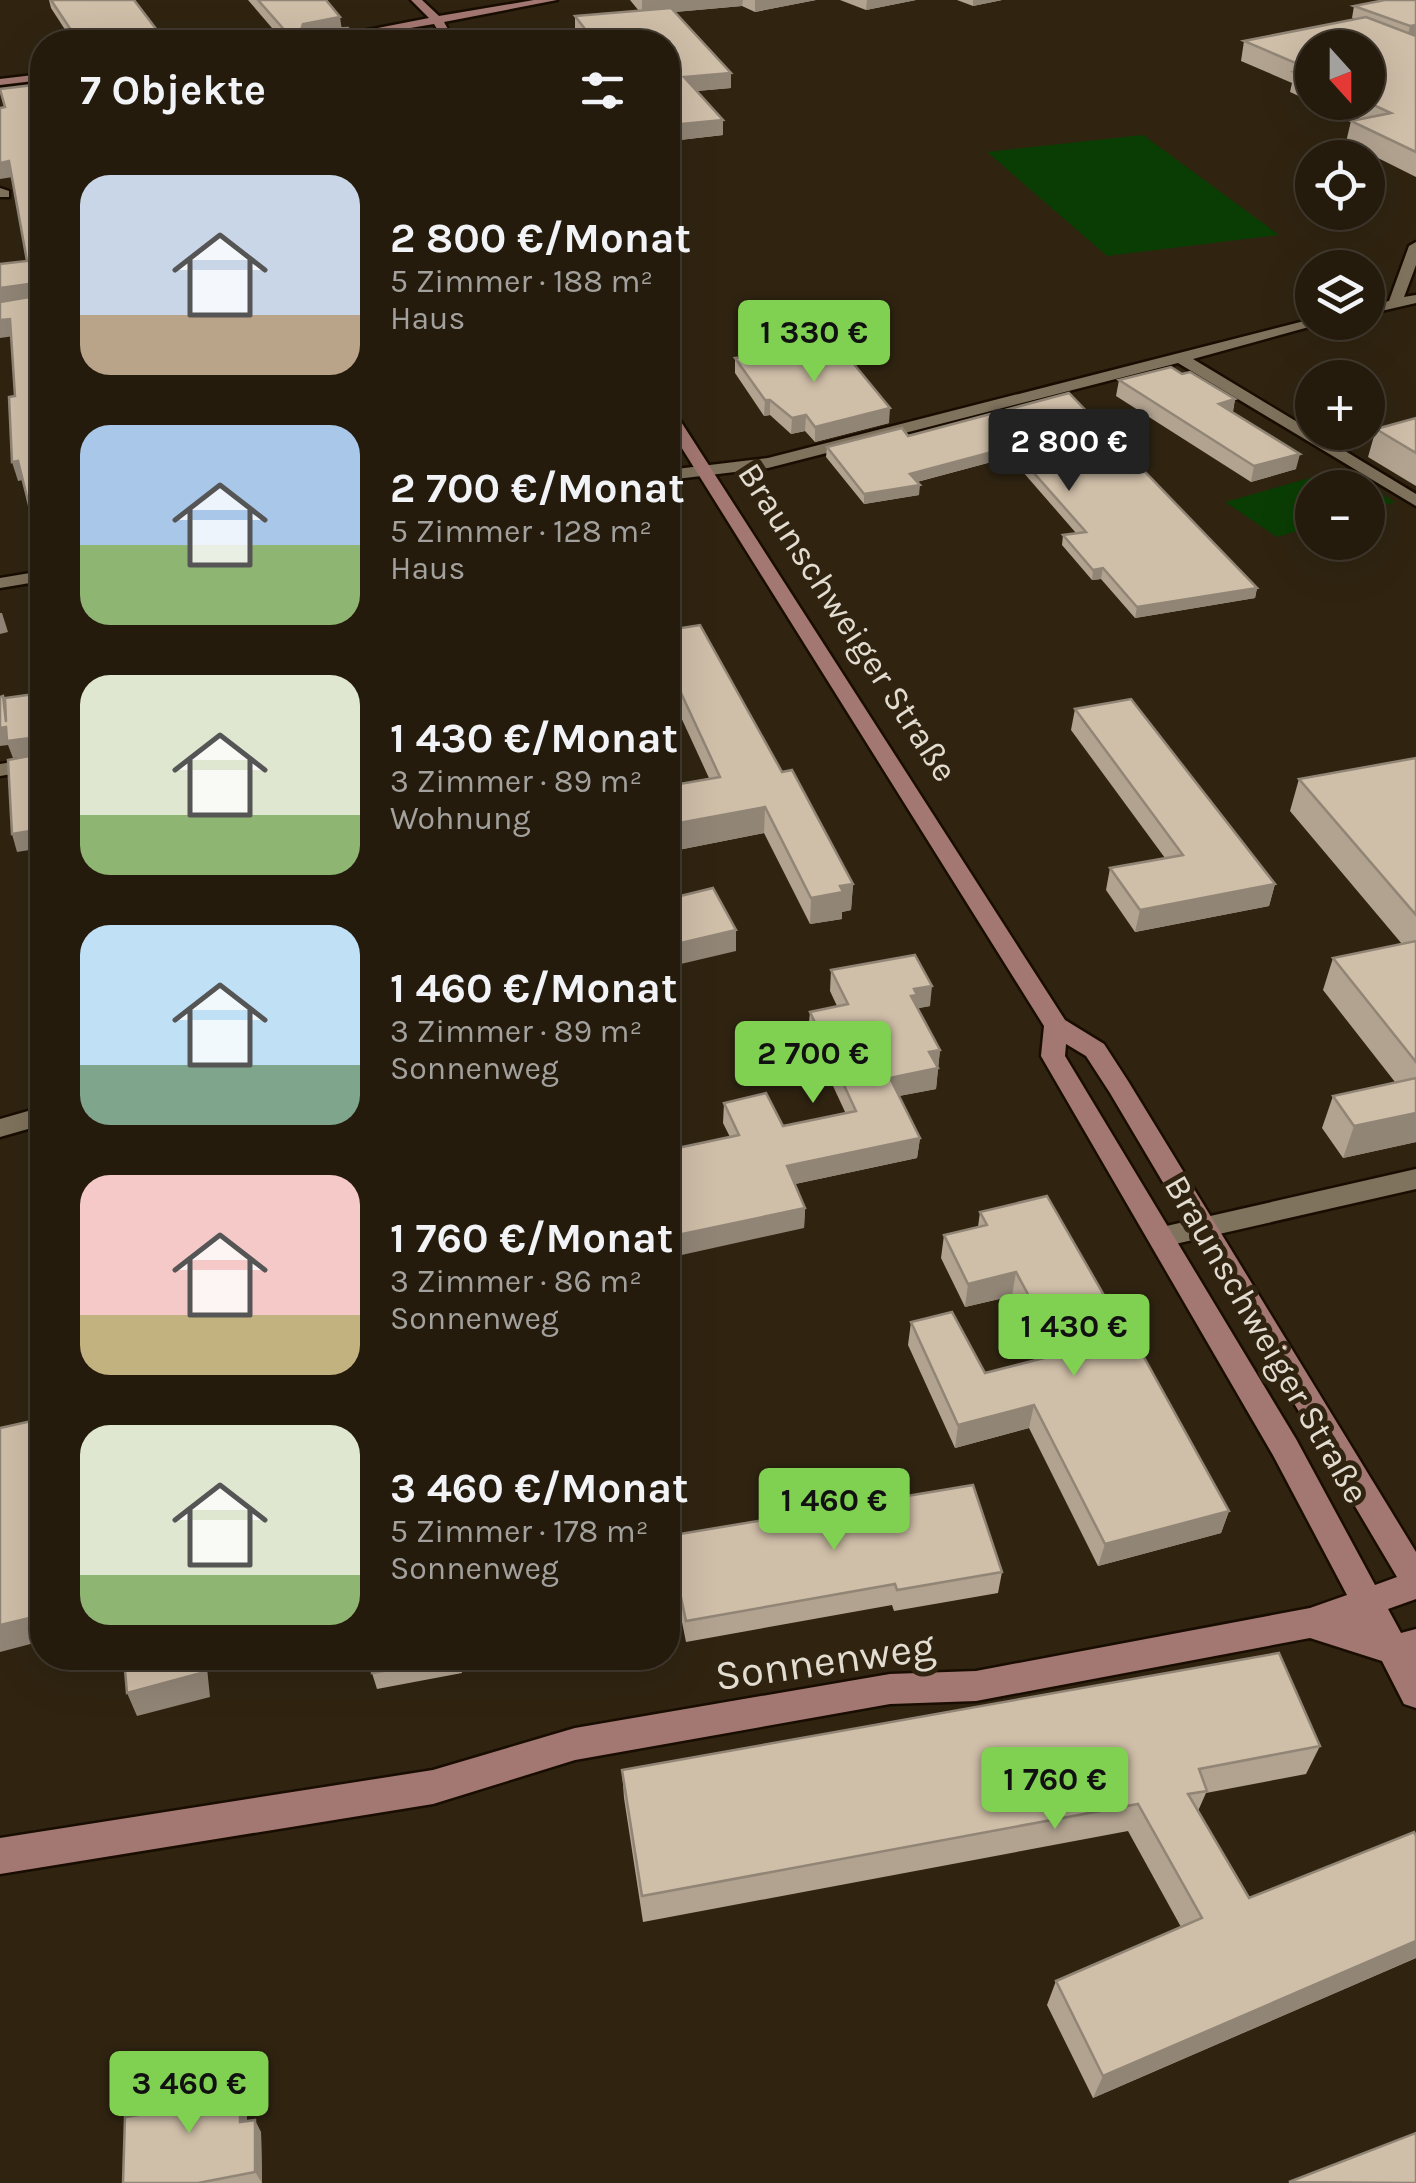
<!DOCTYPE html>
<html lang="de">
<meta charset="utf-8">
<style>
body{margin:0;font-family:Karla,sans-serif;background:#30281b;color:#f1f3f6;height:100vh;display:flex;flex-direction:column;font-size:38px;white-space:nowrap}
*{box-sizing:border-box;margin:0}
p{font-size:32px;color:#a3a19d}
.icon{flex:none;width:55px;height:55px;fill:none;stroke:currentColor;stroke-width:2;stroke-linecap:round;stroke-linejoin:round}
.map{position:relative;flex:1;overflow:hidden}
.details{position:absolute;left:30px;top:30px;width:650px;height:1640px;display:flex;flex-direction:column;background:#241b0d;border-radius:40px;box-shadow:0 10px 40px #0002,0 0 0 2px #41392e}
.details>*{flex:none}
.needle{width:65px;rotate:159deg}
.controls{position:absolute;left:1295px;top:30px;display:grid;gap:20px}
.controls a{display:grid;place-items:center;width:90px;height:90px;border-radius:50%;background:#241b0d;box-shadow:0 10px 40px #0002,0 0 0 2px #41392e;font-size:50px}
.price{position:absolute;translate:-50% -85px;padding:0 22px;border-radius:10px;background:#80d051;color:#111;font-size:32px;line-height:65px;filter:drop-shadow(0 2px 5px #0008)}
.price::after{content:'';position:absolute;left:50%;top:60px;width:30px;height:22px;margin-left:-15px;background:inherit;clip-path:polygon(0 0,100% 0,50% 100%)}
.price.current{background:#222;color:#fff}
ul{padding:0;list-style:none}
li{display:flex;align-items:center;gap:30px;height:250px;padding:0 50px}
li span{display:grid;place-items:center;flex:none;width:280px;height:200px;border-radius:30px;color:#555}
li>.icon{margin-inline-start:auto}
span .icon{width:120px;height:120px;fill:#fffc;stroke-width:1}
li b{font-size:42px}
h2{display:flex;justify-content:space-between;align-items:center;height:120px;padding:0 50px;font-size:42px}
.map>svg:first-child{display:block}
.green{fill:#0a3d03}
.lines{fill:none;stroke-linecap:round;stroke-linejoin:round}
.street-casing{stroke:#180d00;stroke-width:5}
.secondary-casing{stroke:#180d00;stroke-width:5}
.street{fill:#80735d;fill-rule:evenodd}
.secondary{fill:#a47872;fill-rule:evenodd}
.wall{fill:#b2a390}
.shaded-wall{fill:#918576}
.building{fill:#cfbea8;stroke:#918576;stroke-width:2.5}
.labels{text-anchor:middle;stroke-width:10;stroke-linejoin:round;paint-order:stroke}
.street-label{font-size:35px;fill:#e3dcd0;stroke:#302411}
.near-street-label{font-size:42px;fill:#e3dcd0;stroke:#302411}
</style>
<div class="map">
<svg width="1416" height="2183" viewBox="0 0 1416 2183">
<rect width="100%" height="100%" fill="#302411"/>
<g class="green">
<polygon points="1143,135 1279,235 1107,256 987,152"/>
<polygon points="1341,469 1395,502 1368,510 1368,488 1312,488 1312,527 1277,537 1225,502"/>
</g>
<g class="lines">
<g class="street-casing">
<g id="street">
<polygon points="0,188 9,191 9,197 0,197"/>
<polygon points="1416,242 1416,265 1404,297 1416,295 1416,303 1368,314 1368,306 1389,301 1409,246"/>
<polygon points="1312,319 1327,322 1193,359 1416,494 1416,506 1178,363 768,468 668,480 668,470 768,458"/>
<polygon points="42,571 42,581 0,588 0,578"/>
<polygon points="42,757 42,769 0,776 0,764"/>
<polygon points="42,1107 42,1125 0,1137 0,1119"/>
<polygon points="1416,1169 1416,1189 1162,1247 1152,1244 1149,1237 1152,1230 1162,1227"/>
</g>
</g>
<g class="secondary-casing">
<g id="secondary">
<polygon points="411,0 422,0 439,16 534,0 557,0 444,22 455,42 445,42 434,24 327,42 306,42 429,18"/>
<polygon points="42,74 42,80 0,85 0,79"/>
<path d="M668,409L676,414L1065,1020L1104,1044L1128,1081L1416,1552V1599L1388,1609L1401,1633L1416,1629V1708L1404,1704L1382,1661L1310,1638L976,1701L890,1704L575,1760L433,1804L0,1874V1838L433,1770L575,1728L890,1674L976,1671L1310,1608L1347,1595L1274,1457L1041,1056L1044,1026L668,426ZM1066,1044L1086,1056L1110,1093L1397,1577L1375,1585L1296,1439L1065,1056Z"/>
</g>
</g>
<use href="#street" class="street"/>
<use href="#secondary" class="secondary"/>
</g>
<g class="wall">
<polygon points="49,0 134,0 166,42 73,42 51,8"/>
<polygon points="248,0 326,0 342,28 360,42 284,42"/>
<polygon points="630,0 816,0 755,12 742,6 674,12 731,73 731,88 697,91 723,120 723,135 671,141 668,137 668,42 584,42 575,31 575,16 639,11"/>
<polygon points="840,0 916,0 866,10"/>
<polygon points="957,0 1002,0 973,6"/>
<polygon points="1416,0 1416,177 1346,142 1351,121 1354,120 1314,102 1368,102 1312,48 1312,102 1290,92 1292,83 1241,61 1244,41 1355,19 1352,18 1354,6"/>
<polygon points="735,358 889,423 815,442 805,431 791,434 770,415 764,416 735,373"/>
<polygon points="1182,374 1235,399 1233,412 1296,469 1251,482 1116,396 1119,380"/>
<polygon points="1069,393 1257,588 1255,598 1135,618 1101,579 1092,580 1062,545 1063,535 1076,533 1010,457 917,482 919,495 864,504 826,457 827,447 908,436"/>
<polygon points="1416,418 1416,486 1368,457 1376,429"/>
<polygon points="668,630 782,772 853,884 851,910 842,912 842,919 810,924 764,833 668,852 668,786 709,778 668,689"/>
<polygon points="1075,709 1275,884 1269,906 1135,932 1106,890 1110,868 1165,858 1071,730"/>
<polygon points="1416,758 1416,1142 1343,1158 1322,1128 1333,1096 1395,1082 1323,990 1333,958 1402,944 1290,811 1299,779"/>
<polygon points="831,970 930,1006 918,1008 940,1050 938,1068 936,1089 899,1096 920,1138 917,1158 795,1184 805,1208 804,1228 730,1137 723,1123 724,1103 783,1126 846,1114 808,1032 810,1012 837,1006 830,991"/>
<polygon points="980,1212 1229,1511 1221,1533 1098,1566 1029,1428 955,1448 908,1345 911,1322 985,1373 1045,1358 1012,1296 965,1307 941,1258 944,1235 978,1227"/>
<polygon points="668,1536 1002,1572 998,1593 894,1611 892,1605 686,1642 669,1557"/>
<polygon points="460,1658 462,1673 377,1689 372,1673"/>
<polygon points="1320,1746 1306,1774 1206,1793 1198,1811 1249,1898 1416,1836 1416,1958 1093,2098 1047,2005 1056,1981 1181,1927 1128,1831 643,1922 624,1798 622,1770"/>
<polygon points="247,2091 247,2121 261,2132 262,2183 123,2183 139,2115"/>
</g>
<g class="shaded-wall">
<polygon points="642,0 743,0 742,6 642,15"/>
<polygon points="755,0 816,0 755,12"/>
<polygon points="867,0 916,0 866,10"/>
<polygon points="973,0 1002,0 973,6"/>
<polygon points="340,17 342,31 301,30 303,24"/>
<polygon points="1416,25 1416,36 1407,38 1410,26"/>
<polygon points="731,73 731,88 684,92 684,77"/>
<polygon points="723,120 723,135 671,141 671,125"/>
<polygon points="9,161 13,177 0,179 0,163"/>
<polygon points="37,283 42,300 0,306 0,288"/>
<polygon points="10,319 14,336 0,338 0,320"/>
<polygon points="1235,399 1232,415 1219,404"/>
<polygon points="765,400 770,400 770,415 764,416"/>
<polygon points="890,408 889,423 815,442 815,427"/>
<polygon points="806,415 805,431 791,434 792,418"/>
<polygon points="1011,447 1010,457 909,484 910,474"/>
<polygon points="1300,454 1296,469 1251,482 1254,466"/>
<polygon points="18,461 23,480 18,481 12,462"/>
<polygon points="920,485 919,495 864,504 864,494"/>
<polygon points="33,504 38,523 34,524 29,505"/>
<polygon points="1103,568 1101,579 1092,580 1093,570"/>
<polygon points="1257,588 1255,598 1135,618 1137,607"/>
<polygon points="0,613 2,613 8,632 0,634"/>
<polygon points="6,727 39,737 42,754 13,758 8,745 0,746 0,728"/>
<polygon points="765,807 764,833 668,852 668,825"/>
<polygon points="42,829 42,848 17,852 12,834"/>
<polygon points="853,884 851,910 842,912 842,919 810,924 811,898 840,886"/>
<polygon points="1275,884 1269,906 1135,932 1140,910"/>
<polygon points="736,930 736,951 668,967 668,946"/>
<polygon points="42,945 42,964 40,964 34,947"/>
<polygon points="932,986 930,1006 915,1009 911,996 914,989"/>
<polygon points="940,1050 936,1089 888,1098 890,1078 929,1052"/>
<polygon points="1416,1113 1416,1142 1343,1158 1354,1126"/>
<polygon points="920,1138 917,1158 786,1186 787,1166"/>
<polygon points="805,1208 804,1228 668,1258 668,1237"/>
<polygon points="1016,1272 1012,1296 965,1307 968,1284"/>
<polygon points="1034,1405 1029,1428 955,1448 958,1425"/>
<polygon points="36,1420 42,1435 42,1511 38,1502"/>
<polygon points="1229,1511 1221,1533 1098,1566 1105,1544"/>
<polygon points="42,1615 42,1641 0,1652 0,1625"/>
<polygon points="199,1658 206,1658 210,1697 137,1716 127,1693"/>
<polygon points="535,1658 560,1658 535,1663"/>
<polygon points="1416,1941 1416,1958 1093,2098 1103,2076"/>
<polygon points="240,2078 247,2091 247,2134 240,2122"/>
<polygon points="255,2120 261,2132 262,2183 255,2172"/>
</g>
<g class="building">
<polygon points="51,0 134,0 166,42 79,42"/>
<polygon points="258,0 326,0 340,17 303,24 301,30 348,28 360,42 295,42"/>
<polygon points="1385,0 1416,0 1416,25 1410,26 1354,6"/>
<polygon points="671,8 731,73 684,77 723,120 671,125 668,122 668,42 592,42 595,42 575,16"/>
<polygon points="1366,17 1416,36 1416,152 1351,121 1391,113 1367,102 1368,48 1312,48 1312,79 1294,72 1310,69 1244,41"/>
<polygon points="42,84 42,566 33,504 29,505 18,461 12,462 9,397 15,396 10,319 0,320 0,302 41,295 37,283 0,288 0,264 27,261 9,161 0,163 0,108 5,107 0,89"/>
<polygon points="839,346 890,408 815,427 806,415 792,418 770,400 765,400 735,358"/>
<polygon points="1171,367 1182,374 1190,372 1235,399 1219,404 1300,454 1254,466 1119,380"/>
<polygon points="1069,393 1257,588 1137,607 1103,568 1093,570 1063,535 1086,532 1011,447 910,474 920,485 864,494 827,447 902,428 908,436"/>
<polygon points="1416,418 1416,453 1376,429"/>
<polygon points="700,625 782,772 792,770 853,884 840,886 843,892 811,898 765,807 668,825 668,786 720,777 668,665 668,630"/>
<polygon points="42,693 42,829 12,834 8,760 40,754 39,737 7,741 6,727 0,728 0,697 3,696 6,722 5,698"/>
<polygon points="1131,699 1275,884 1140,910 1110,868 1183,855 1075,709"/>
<polygon points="1416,758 1416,915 1299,779"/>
<polygon points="713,888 736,930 668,946 668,899"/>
<polygon points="42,892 42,945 34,947 30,894"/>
<polygon points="1416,941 1416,1062 1333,958"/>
<polygon points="915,955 932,986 914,989 917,995 911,996 940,1050 929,1052 938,1068 890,1078 920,1138 787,1166 805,1208 668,1237 668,1150 739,1135 724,1103 766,1093 783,1126 856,1111 810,1012 848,1004 831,970"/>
<polygon points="1416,1078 1416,1113 1354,1126 1333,1096"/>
<polygon points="1047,1196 1105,1297 1110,1296 1229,1511 1105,1544 1034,1405 958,1425 911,1322 952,1312 985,1373 1060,1354 1016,1272 968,1284 944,1235 987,1225 980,1212"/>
<polygon points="36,1420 38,1502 42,1501 42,1615 0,1625 0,1428"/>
<polygon points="973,1485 1002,1572 897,1590 895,1584 686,1621 668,1536"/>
<polygon points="1279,1653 1320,1746 1199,1769 1207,1791 1188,1794 1249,1898 1414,1832 1416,1836 1416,1941 1103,2076 1056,1981 1202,1918 1138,1804 642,1896 622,1770"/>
<polygon points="124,1658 199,1658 201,1673 127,1693"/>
<polygon points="371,1658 458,1658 372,1673"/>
<polygon points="240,2078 240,2122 255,2120 255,2172 198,2183 123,2183 125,2117 139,2115 140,2096"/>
<polygon points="1416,2133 1416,2183 1289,2182"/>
</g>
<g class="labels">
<g class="street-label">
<text transform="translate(848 622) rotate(57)" y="12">Braunschweiger Straße</text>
<text transform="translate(1267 1339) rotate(60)" y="12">Braunschweiger Straße</text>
</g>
<g class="near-street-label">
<text transform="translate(825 1660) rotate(-8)" y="15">Sonnenweg</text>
</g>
</g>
</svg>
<div class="controls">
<a><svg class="needle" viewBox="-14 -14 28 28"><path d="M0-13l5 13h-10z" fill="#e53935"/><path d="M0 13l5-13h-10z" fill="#a3a19d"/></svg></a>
<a><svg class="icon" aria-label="locate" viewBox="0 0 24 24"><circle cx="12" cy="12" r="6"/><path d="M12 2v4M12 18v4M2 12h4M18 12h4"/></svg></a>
<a><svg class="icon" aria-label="layers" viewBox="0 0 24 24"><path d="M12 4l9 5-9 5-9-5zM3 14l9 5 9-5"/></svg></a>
<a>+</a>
<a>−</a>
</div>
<b class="price" style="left:814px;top:385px">1 330 €</b>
<b class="price current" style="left:1069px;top:494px">2 800 €</b>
<b class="price" style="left:813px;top:1106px">2 700 €</b>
<b class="price" style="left:1074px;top:1379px">1 430 €</b>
<b class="price" style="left:834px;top:1553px">1 460 €</b>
<b class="price" style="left:1055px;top:1832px">1 760 €</b>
<b class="price" style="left:189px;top:2136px">3 460 €</b>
<section class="details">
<h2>7 Objekte<svg class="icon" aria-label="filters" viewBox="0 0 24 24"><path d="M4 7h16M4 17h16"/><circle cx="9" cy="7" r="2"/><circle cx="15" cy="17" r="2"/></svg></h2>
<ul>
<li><span style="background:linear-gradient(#c9d6e8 70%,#b9a48a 0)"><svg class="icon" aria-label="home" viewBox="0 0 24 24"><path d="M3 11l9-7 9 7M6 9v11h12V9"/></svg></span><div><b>2 800 €/Monat</b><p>5 Zimmer · 188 m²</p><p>Haus</p></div></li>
<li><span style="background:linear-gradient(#a9c7e8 60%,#8fb573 0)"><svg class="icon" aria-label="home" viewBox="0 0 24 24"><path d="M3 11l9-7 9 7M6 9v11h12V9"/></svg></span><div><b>2 700 €/Monat</b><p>5 Zimmer · 128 m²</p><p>Haus</p></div></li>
<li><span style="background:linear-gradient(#dfe7d0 70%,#8fb573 0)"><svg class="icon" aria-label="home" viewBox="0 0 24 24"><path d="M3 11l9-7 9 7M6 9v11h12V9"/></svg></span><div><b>1 430 €/Monat</b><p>3 Zimmer · 89 m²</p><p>Wohnung</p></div></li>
<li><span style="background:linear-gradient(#bfe0f5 70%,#7fa58c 0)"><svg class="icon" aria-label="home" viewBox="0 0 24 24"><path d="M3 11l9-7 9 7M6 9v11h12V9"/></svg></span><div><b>1 460 €/Monat</b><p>3 Zimmer · 89 m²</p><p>Sonnenweg</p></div></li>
<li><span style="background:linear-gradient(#f6c9c9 70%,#c2b280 0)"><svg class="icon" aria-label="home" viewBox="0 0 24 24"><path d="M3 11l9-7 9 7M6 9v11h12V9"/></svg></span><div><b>1 760 €/Monat</b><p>3 Zimmer · 86 m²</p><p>Sonnenweg</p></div></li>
<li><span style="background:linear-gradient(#dfe7d0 75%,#8fb573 0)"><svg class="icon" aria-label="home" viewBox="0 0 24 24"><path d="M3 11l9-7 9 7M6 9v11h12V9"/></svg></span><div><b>3 460 €/Monat</b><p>5 Zimmer · 178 m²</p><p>Sonnenweg</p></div></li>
</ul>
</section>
</div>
